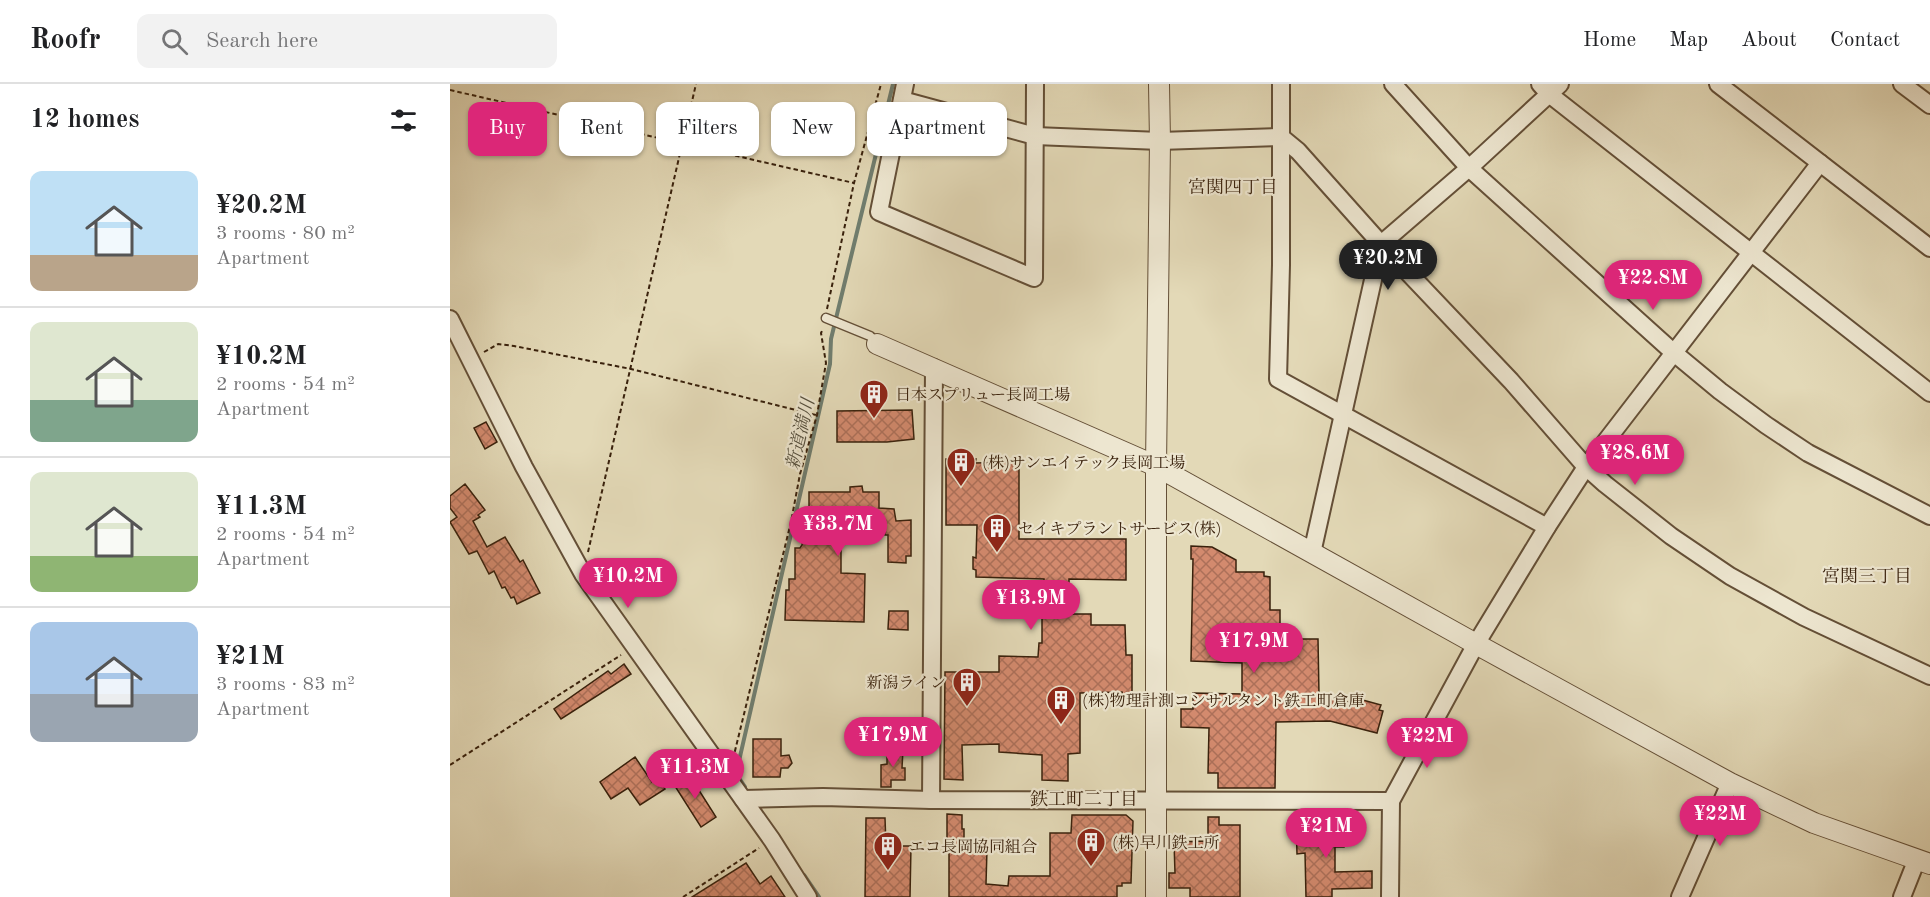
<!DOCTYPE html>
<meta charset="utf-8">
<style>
body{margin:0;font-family:"Old Standard TT","Noto Serif JP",serif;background:#f2f2f2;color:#202124;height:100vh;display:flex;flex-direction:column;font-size:22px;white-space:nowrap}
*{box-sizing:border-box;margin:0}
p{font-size:20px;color:#757577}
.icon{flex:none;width:33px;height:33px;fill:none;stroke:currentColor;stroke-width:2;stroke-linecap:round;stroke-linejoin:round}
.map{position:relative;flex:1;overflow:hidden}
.sheet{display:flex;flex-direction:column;background:#fff;width:450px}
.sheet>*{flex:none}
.banner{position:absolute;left:18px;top:18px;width:570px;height:54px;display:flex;gap:12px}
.price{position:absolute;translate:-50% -51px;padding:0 14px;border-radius:21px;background:#db2777;color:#fff;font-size:20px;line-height:39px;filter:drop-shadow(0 2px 3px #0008)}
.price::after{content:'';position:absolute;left:50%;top:36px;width:18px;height:14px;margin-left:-9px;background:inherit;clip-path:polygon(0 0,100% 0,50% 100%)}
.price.current{background:#222;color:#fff}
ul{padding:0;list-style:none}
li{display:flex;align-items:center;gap:18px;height:150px;padding:0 30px}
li+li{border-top:2px solid #e0e0e0}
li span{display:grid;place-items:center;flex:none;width:168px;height:120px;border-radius:12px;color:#555}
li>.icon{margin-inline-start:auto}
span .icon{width:72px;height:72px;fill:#fffc;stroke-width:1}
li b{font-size:26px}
h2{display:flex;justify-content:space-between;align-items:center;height:72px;padding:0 30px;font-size:26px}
.chip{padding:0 21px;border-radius:12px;background:#fff;box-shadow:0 2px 4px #0004;font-size:21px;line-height:54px}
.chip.current{background:#db2777;color:#fff}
header{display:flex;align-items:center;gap:36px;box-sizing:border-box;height:84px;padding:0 30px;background:#fff;border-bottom:2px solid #e0e0e0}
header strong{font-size:28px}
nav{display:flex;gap:33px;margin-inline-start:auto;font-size:21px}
.search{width:420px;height:54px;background:#f2f2f2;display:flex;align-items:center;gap:15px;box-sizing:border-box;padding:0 21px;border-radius:12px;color:#757577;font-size:22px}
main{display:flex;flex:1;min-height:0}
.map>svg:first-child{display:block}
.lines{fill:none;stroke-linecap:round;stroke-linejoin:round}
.stream{stroke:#707d6e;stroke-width:4}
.building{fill:url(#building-cross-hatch);stroke:#39210c;stroke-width:1.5}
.service-casing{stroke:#644f37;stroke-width:11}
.minor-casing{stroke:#644f37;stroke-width:20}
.tertiary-casing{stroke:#644f37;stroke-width:22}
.path{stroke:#39210c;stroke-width:2;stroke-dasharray:4.5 3;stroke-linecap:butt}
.service{stroke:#ede6d0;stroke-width:8}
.minor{stroke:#ede6d0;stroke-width:16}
.tertiary{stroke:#ede6d0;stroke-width:20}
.labels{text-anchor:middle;stroke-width:4.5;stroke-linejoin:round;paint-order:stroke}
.poi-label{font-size:16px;fill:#39210c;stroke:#ede6d0;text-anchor:start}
.neighbourhood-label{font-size:18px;fill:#39210c;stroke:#ede6d0}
.water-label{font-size:18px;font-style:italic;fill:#554f3d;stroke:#ede6d0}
</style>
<header>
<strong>Roofr</strong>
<div class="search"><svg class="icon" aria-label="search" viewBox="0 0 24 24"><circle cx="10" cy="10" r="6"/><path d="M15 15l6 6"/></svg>Search here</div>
<nav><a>Home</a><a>Map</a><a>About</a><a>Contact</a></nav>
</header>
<main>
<section class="sheet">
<h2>12 homes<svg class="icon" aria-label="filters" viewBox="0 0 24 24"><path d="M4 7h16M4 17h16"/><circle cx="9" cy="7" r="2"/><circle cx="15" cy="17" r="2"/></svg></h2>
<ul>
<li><span style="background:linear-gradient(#bfe0f5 70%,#b9a48a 0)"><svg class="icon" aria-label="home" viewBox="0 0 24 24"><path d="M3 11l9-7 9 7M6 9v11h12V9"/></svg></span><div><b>¥20.2M</b><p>3 rooms · 80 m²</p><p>Apartment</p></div></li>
<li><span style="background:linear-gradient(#dfe7d0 65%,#7fa58c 0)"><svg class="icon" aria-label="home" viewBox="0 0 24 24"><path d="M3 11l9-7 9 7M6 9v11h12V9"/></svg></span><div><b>¥10.2M</b><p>2 rooms · 54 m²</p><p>Apartment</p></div></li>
<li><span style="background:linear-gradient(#dfe7d0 70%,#8fb573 0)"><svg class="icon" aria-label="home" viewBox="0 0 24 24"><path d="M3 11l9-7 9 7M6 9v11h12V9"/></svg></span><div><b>¥11.3M</b><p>2 rooms · 54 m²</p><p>Apartment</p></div></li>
<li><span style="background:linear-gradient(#a9c7e8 60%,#9aa5b1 0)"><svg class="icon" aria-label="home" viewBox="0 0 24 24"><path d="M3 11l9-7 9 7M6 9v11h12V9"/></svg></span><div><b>¥21M</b><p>3 rooms · 83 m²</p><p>Apartment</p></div></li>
</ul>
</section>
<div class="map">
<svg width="1480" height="813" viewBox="0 0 1480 813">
<defs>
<pattern id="building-cross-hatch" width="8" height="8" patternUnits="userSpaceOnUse" patternTransform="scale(1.5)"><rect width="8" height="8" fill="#d38a6e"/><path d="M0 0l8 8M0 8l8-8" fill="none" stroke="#ac7059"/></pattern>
</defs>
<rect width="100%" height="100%" fill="#e3d9b7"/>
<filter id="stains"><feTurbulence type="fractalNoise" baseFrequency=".00333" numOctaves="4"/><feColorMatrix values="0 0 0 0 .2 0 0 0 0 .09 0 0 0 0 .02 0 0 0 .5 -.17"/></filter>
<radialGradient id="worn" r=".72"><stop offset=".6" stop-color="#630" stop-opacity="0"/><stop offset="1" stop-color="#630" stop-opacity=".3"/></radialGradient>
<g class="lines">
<g class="stream">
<polyline points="295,703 286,690 380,280 381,255 443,0"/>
<polyline points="354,791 369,813"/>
</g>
</g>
<g class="building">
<polygon points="462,326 464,355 437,358 387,358 387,327"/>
<polygon points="36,338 47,358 35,365 24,344"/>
<polygon points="496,375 526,375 525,379 569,378 569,455 676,455 676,496 619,495 619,530 641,530 641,541 675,541 676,571 682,571 682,611 673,612 672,608 630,609 630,669 618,670 618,697 592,696 592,671 549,668 549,660 512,661 513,696 494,695 495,588 549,588 549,572 588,573 589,559 592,559 592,532 595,532 594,495 526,493 526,486 523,485 523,473 526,474 527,441 496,441"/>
<polygon points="15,400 35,426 28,431 30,433 23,437 37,463 55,453 70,478 73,476 90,509 67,520 64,513 61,514 55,503 52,504 44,487 39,490 27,467 19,470 0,438 7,433 0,424 0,412"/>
<polygon points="412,402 413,408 429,408 429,424 444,425 446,437 461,436 461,472 456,472 456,479 438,478 438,451 435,451 434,439 426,439 426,437 391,437 391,489 415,490 414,538 335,536 336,506 339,506 339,495 345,495 345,464 350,464 352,461 354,445 359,445 359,408 400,408 400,403"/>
<polygon points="741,462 762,463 786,476 786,488 814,488 814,492 820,493 820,526 830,526 830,548 847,548 847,555 868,555 869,610 908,621 909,615 931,621 929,626 933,627 927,649 880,637 826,638 825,704 768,704 768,689 758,689 759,644 731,643 731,625 743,625 743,609 792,610 792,579 741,577 743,475 741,475"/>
<polygon points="439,527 458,527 458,546 438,545"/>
<polygon points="174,580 181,590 111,635 104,625 158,587 161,590"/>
<polygon points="303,655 331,655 331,672 339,671 342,679 338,684 331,684 330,693 303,693"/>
<polygon points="437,665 453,665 452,684 455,684 455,696 441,696 441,703 431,703 431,681 437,680"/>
<polygon points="185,673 202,698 208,694 215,705 190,721 178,704 161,715 150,698"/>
<polygon points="238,689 266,733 251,743 223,699"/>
<polygon points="497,730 512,731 512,745 514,745 514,765 537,765 536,800 558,802 559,792 600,792 600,749 621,749 622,731 676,731 683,737 681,799 672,799 672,802 667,802 667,813 499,813 499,763 497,763"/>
<polygon points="758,733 769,733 769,741 790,741 790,813 740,813 740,804 719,804 719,789 725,789 724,758 758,757"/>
<polygon points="416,734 435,734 436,762 461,762 460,813 415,813"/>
<polygon points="893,736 894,763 885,763 885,788 922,787 922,804 882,805 882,813 856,813 855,769 847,770 846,737"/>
<polygon points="296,779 310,800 321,792 335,813 242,813"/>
</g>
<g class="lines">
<g class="service-casing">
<polyline id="service" points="376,234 420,252 427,259"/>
</g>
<g class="minor-casing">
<g id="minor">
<polyline points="455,0 429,128 584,194 585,0"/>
<polyline points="831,0 831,181 828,295 1097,443"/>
<polyline points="943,0 1019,84 1223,268 1270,307 1316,341 1358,369 1480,432"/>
<polyline points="1090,0 1099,10 1480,309"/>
<polyline points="1268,0 1480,164"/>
<polyline points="1452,0 1480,21"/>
<polyline points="452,16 585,52 710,57 831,53 848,67 931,160 1061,297 1136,383 1155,400 1221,452 1280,492 1354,533 1480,592"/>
<polyline points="0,235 74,383 133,490 322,756 358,813"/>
<polyline points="862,469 931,160 1019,84 1110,0"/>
<polyline points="293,715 373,713 481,716 941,717"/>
<polyline points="481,716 484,284"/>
<polyline points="940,813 941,717 1026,560 1097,443 1136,383 1370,79"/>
<polyline points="1230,813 1280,699"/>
<polyline points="1452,813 1467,775"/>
</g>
</g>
<g class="tertiary-casing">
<g id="tertiary">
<polyline points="427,260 706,382 1026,560 1280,699 1364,739 1480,780"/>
<polyline points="706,813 706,382 710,57 709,0"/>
</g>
</g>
<g class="path">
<polyline points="0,6 404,99"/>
<polyline points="377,225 404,99 431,0"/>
<polyline points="34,268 48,260 64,262 181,285 366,331"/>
<polyline points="138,468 246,0"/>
<polyline points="283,675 341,438 350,390 367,331 376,279 371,249 373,245"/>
<polyline points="0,681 171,571"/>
<polyline points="233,813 309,764"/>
</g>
<use href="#service" class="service"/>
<use href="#minor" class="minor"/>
<use href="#tertiary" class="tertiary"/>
</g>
<defs>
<g id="building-pin" transform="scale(1.5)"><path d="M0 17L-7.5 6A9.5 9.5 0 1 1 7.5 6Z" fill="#8f2418" stroke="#ede6d0"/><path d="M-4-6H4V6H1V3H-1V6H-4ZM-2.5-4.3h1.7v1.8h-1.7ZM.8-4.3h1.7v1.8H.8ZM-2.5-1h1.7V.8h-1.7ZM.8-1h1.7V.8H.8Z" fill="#fff"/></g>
</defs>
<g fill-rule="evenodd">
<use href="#building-pin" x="424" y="310"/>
<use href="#building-pin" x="511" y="378"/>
<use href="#building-pin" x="547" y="444"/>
<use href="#building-pin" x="517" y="598"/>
<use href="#building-pin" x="611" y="616"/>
<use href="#building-pin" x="641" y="758"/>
<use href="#building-pin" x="438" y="762"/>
</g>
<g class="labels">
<g class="poi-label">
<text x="445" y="316">日本スプリュー長岡工場</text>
<text x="532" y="384">(株)サンエイテック長岡工場</text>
<text x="568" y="450">セイキプラントサービス(株)</text>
<text x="496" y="604" text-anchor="end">新潟ライン</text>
<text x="632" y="622">(株)物理計測コンサルタント鉄工町倉庫</text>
<text x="662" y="764">(株)早川鉄工所</text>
<text x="459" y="768">エコ長岡協同組合</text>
</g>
<g class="neighbourhood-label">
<text x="783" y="109">宮関四丁目</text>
<text x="1417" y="498">宮関三丁目</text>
<text x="634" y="721">鉄工町二丁目</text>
</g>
<g class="water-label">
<text transform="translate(350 350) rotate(-77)" y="6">新道満川</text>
</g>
</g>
<rect width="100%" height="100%" filter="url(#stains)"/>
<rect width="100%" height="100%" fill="url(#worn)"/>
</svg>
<b class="price current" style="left:938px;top:207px">¥20.2M</b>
<b class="price" style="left:1203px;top:227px">¥22.8M</b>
<b class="price" style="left:1185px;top:402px">¥28.6M</b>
<b class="price" style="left:388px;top:473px">¥33.7M</b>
<b class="price" style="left:178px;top:525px">¥10.2M</b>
<b class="price" style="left:581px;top:547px">¥13.9M</b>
<b class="price" style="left:804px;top:590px">¥17.9M</b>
<b class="price" style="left:443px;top:684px">¥17.9M</b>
<b class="price" style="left:977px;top:685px">¥22M</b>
<b class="price" style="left:245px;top:716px">¥11.3M</b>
<b class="price" style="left:1270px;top:763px">¥22M</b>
<b class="price" style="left:876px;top:775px">¥21M</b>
<div class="banner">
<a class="chip current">Buy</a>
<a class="chip">Rent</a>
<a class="chip">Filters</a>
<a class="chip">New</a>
<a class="chip">Apartment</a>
</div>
</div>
</main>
